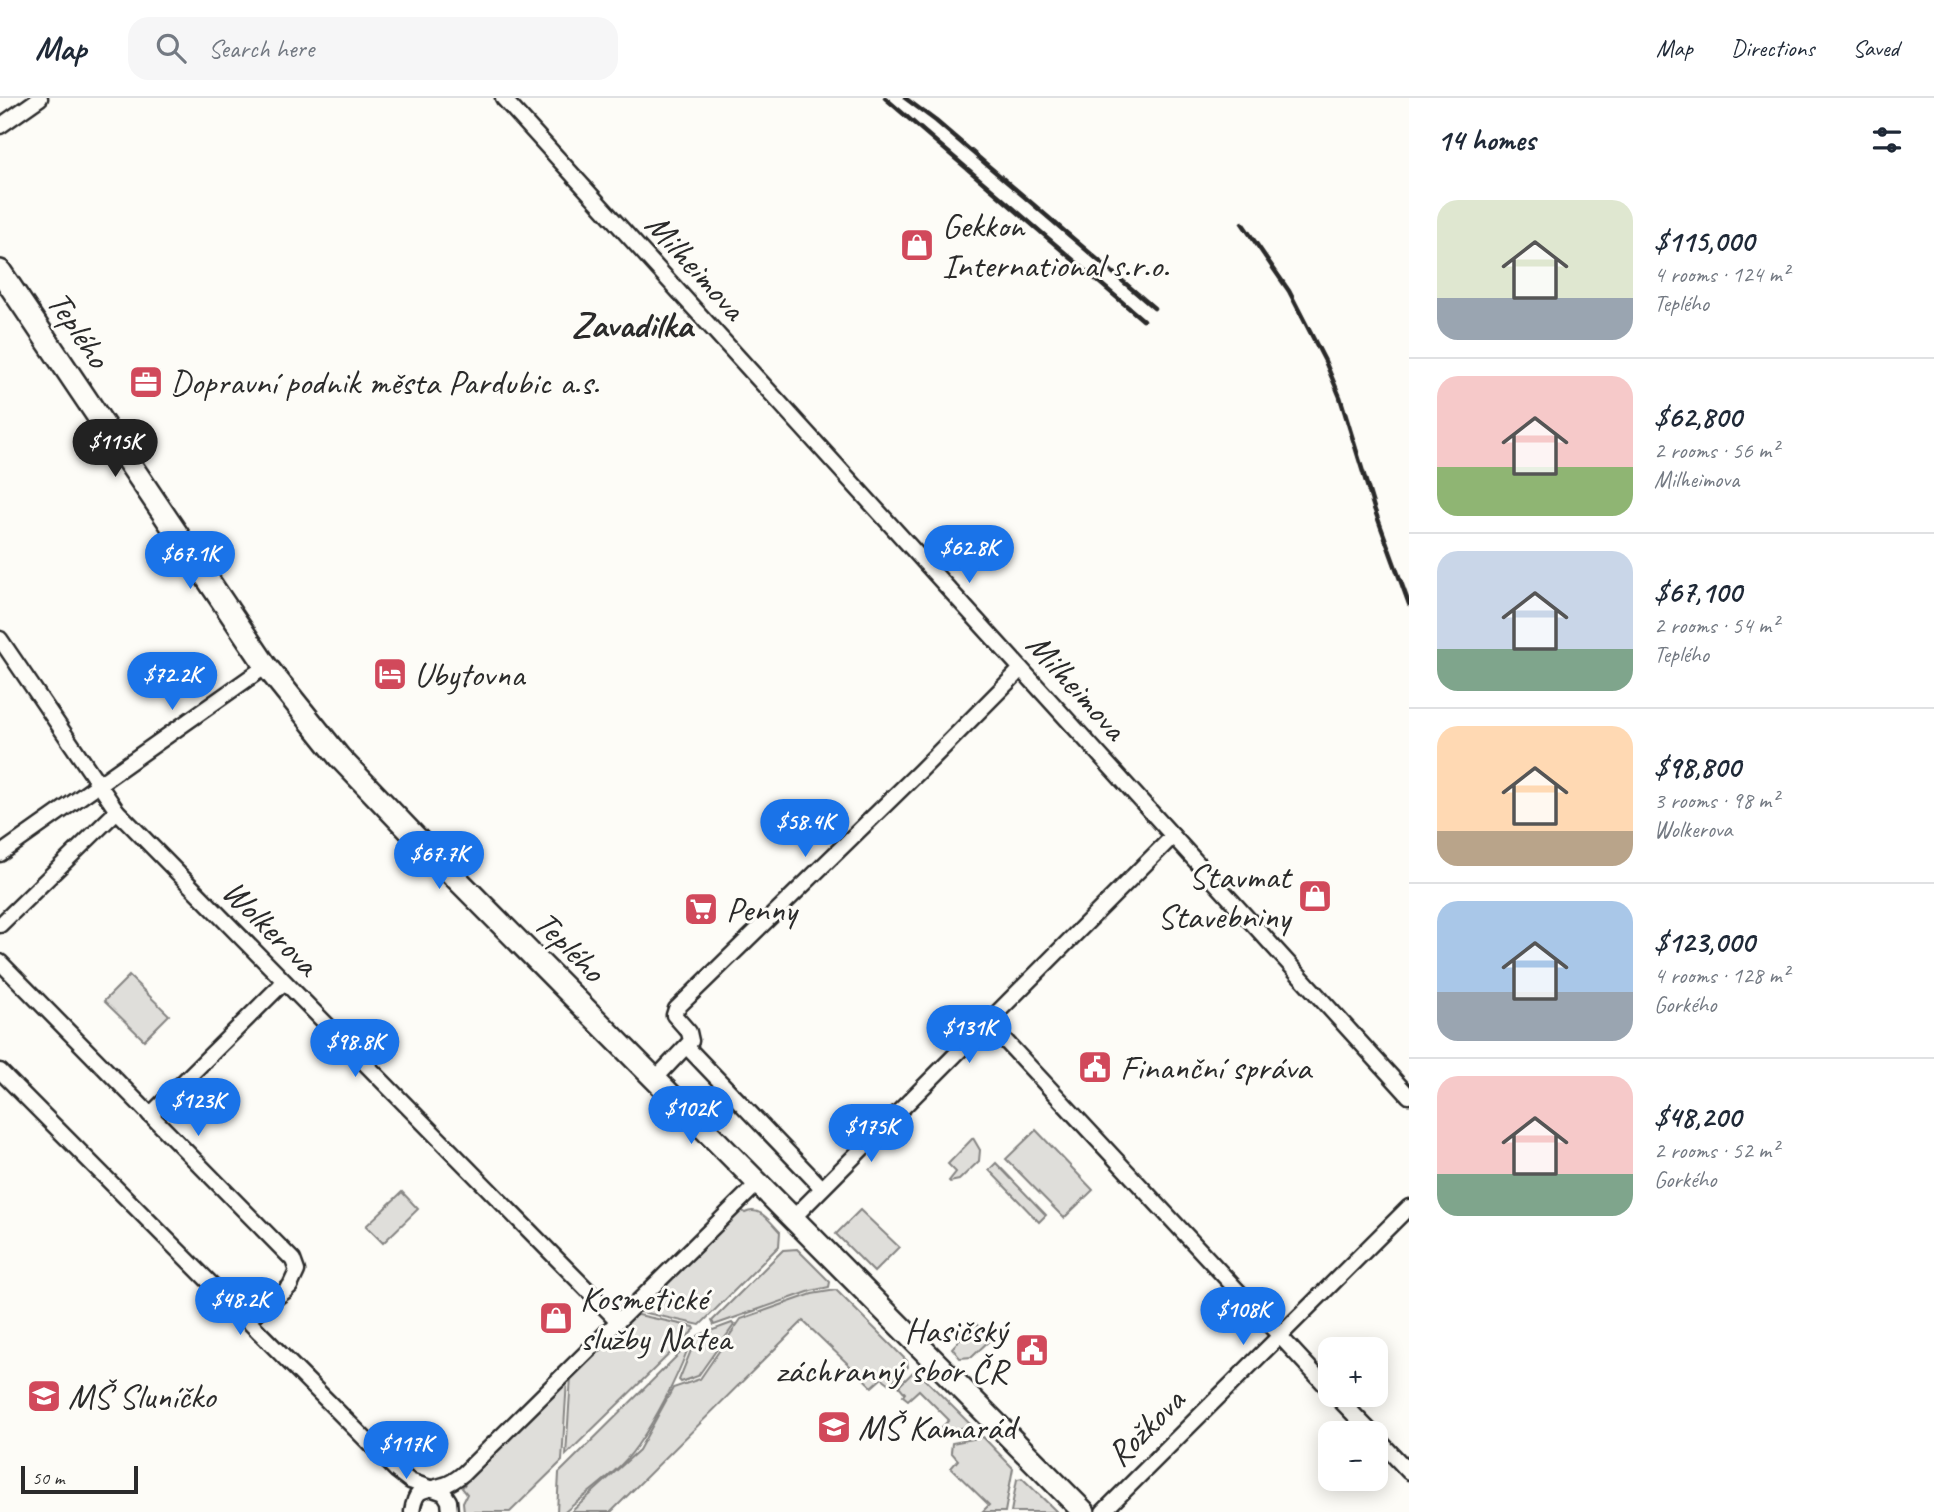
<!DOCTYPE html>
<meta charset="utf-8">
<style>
body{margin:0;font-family:Caveat,sans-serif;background:#f6f6f7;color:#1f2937;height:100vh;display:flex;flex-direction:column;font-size:26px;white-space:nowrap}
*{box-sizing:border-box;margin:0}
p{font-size:23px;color:#747a83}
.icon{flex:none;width:38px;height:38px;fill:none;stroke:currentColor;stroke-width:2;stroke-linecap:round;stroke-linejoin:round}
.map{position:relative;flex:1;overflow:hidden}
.panel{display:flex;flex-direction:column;background:#fff;width:525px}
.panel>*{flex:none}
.controls{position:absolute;left:1318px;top:1239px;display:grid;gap:14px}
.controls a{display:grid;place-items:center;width:70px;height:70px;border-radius:14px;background:#fff;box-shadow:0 4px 18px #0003;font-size:35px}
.scale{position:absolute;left:21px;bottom:18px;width:117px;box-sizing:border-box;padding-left:7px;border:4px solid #2b2b2b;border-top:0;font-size:19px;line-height:24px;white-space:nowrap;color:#2b2b2b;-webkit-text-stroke:5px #fdfcf7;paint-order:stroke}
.price{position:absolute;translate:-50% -60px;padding:0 16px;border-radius:24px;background:#1a73e8;color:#fff;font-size:23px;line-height:46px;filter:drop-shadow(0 2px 4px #0008)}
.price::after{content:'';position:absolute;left:50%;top:42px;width:21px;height:16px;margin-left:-10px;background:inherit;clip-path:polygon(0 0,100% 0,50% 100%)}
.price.on{background:#222;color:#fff}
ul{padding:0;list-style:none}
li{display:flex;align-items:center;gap:21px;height:175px;padding:0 28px}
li+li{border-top:2px solid #e0e1e3}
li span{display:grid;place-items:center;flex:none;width:196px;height:140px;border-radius:21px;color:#555}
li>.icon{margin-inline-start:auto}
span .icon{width:84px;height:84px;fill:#fffc;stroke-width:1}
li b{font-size:30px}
h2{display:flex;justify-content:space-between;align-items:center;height:84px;padding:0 28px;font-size:30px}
header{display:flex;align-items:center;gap:42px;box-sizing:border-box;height:98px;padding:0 35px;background:#fff;border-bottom:2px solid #e0e1e3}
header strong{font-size:33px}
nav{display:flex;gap:38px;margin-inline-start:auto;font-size:24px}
.search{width:490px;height:63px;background:#f6f6f7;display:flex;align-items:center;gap:18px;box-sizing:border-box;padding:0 24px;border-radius:21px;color:#747a83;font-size:26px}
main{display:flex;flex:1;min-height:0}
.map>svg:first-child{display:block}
.green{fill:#dfdeda;stroke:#858482;stroke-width:2}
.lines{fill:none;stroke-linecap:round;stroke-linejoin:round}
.minor-casing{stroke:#2b2b2b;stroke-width:19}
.secondary-casing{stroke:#2b2b2b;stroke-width:26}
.minor{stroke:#fdfcf7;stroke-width:14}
.secondary{stroke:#fdfcf7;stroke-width:21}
.rail{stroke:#2b2b2b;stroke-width:4.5}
.labels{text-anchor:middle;stroke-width:6;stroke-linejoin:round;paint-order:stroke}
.poi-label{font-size:35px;fill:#2b2b2b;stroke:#fdfcf7;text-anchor:start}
.street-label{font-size:35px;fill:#2b2b2b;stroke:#fdfcf7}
.neighbourhood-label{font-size:37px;font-weight:bold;fill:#2b2b2b;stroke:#fdfcf7}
</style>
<header>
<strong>Map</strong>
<div class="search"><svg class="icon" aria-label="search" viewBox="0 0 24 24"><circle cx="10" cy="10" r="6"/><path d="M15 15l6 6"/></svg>Search here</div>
<nav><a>Map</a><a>Directions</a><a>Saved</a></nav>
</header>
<main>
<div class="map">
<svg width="1409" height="1414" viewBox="0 0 1409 1414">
<rect width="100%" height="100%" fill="#fdfcf7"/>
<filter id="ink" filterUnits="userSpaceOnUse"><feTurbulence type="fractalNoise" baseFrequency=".0143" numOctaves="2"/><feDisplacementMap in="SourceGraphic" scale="14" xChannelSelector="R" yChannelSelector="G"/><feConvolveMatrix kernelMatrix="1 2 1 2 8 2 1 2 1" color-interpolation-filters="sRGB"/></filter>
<g filter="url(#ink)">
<g class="green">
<polygon points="129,878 169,917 144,942 104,903"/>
<polygon points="1036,1032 1093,1092 1064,1120 1006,1061"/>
<polygon points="973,1040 980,1052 979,1063 959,1082 950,1084 949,1083 956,1074 948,1066"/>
<polygon points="996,1065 1046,1117 1039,1124 989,1072"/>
<polygon points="402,1094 418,1111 383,1145 366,1128"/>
<path d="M741,1111L745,1115C760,1107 770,1124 780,1134L779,1148L700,1227L637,1213Z"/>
<polygon points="860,1112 899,1149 874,1174 836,1136"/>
<polygon points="797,1151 830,1184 829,1189 811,1193 714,1227 712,1223 783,1152"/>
<polygon points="836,1192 907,1263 908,1269 890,1286 882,1280 872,1289 803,1223 611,1414 571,1414 639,1352 673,1290 700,1281 741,1221 812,1196"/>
<polygon points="634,1216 694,1229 695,1231 566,1357 571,1278"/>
<polygon points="732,1225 734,1227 698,1278 681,1284 679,1282 696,1240 699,1237"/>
<polygon points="975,1225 991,1241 972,1259 960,1260 952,1250"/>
<path d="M684,1251L687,1253C675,1284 656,1321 637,1348C619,1374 588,1394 565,1414H557L559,1375Z"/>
<polygon points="913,1274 918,1274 972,1328 945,1333 941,1330 949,1322 919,1292 908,1302 903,1298 905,1295 899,1288"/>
<polygon points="567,1282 562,1363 510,1414 464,1414 463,1404 467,1396 462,1390 467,1383"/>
<polygon points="983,1339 1013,1370 1005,1414 982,1414 989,1407 951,1370 958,1362 951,1354 952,1345"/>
<polygon points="1022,1380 1057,1414 1011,1414 1017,1381"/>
</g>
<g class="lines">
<g class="minor-casing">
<g id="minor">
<polyline points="503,0 1409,998"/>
<polyline points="0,28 40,0"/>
<polyline points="0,541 117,713 618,1223"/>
<polyline points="0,756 266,568"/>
<polyline points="0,827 117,713"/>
<polyline points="0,864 293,1162 297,1173 290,1188 284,1194 247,1222"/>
<polyline points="987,923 1330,1292"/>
<polyline points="687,949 822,1090"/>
<polyline points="0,973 397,1373 410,1383 444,1395 449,1403 450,1414"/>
<polyline points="655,981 691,943 689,934 674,917 676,911 920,673 1021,571"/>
<polyline points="150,1017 284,884"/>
<polyline points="793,1120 1173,738"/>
<polyline points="1335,1297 1372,1335"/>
<polyline points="1376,1339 1409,1374"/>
<path d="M412,1414C416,1388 423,1394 444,1387C452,1385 458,1380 464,1375L758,1085"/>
<polyline points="1103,1414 1409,1109"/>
</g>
</g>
<g class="secondary-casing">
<polyline id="secondary" points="0,173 266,568 339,659 426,750 1084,1414"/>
</g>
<use href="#minor" class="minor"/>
<use href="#secondary" class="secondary"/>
<g class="rail">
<polyline points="885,0 1143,222"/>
<polyline points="905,0 936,23 1154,210"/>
<polyline points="1242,125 1289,193 1325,263 1340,299 1374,410 1409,506"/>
</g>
</g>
</g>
<defs>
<g id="shop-square" transform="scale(1.75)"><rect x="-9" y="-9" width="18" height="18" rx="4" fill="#d1495b" stroke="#fdfcf7"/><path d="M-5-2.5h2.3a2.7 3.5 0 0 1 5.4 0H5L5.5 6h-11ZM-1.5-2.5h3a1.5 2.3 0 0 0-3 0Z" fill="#fff"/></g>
<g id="office-square" transform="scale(1.75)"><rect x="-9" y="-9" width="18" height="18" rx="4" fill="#d1495b" stroke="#fdfcf7"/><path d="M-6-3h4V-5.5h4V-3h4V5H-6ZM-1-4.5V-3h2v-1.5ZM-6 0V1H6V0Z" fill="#fff"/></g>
<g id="hotel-square" transform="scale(1.75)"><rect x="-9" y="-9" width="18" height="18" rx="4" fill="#d1495b" stroke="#fdfcf7"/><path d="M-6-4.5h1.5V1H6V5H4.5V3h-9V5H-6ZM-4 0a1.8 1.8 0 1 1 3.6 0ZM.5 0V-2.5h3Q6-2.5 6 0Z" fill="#fff"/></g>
<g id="supermarket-square" transform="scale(1.75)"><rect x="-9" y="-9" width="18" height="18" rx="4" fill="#d1495b" stroke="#fdfcf7"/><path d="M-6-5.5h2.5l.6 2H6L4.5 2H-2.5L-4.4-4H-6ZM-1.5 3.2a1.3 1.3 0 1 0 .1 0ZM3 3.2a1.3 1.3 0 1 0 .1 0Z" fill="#fff"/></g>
<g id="civic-square" transform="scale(1.75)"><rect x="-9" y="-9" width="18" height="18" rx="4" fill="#d1495b" stroke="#fdfcf7"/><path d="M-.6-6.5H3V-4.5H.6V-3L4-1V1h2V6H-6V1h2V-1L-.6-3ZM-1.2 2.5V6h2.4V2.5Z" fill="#fff"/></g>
<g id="school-square" transform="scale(1.75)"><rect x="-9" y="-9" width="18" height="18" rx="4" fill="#d1495b" stroke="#fdfcf7"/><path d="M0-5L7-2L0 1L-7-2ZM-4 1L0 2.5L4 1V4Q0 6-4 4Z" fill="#fff"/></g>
</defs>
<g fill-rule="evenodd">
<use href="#shop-square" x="917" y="147"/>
<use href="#office-square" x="146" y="284"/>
<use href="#hotel-square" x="390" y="576"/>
<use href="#shop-square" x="1315" y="798"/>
<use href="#supermarket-square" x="701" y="811"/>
<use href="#civic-square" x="1095" y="969"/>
<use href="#shop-square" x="556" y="1220"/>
<use href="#civic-square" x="1032" y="1252"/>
<use href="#school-square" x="44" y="1298"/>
<use href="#school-square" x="834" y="1329"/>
</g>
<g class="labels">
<g class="poi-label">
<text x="942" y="139">Gekkon<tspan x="942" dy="40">International s.r.o.</tspan></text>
<text x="170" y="296">Dopravní podnik města Pardubic a.s.</text>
<text x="414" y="588">Ubytovna</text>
<text x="1290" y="790" text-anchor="end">Stavmat<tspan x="1290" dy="40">Stavebniny</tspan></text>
<text x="726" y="823">Penny</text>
<text x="1120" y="981">Finanční správa</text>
<text x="580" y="1212">Kosmetické<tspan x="580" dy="40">služby Natea</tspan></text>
<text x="1007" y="1244" text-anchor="end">Hasičský<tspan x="1007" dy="40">záchranný sbor ČR</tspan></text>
<text x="68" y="1310">MŠ Sluníčko</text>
<text x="858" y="1341">MŠ Kamarád</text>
</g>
<g class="street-label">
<text transform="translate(696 168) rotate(48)" y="12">Milheimova</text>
<text transform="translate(79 231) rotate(56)" y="12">Teplého</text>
<text transform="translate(1077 588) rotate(48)" y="12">Milheimova</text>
<text transform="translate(271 829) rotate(45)" y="12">Wolkerova</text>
<text transform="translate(570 848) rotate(45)" y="12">Teplého</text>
<text transform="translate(1145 1329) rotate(-45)" y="12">Rožkova</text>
</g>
<g class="neighbourhood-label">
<text x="632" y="239">Zavadilka</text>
</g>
</g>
</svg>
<div class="controls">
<a>+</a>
<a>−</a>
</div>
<div class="scale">50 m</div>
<b class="price on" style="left:115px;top:381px">$115K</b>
<b class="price" style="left:969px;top:487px">$62.8K</b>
<b class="price" style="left:190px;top:493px">$67.1K</b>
<b class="price" style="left:172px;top:614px">$72.2K</b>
<b class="price" style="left:805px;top:761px">$58.4K</b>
<b class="price" style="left:439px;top:793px">$67.7K</b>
<b class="price" style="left:969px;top:967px">$131K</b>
<b class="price" style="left:355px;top:981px">$98.8K</b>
<b class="price" style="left:198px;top:1040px">$123K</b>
<b class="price" style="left:691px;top:1048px">$102K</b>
<b class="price" style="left:871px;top:1066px">$175K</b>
<b class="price" style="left:240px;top:1239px">$48.2K</b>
<b class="price" style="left:1243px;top:1249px">$108K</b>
<b class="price" style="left:406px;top:1383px">$117K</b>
</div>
<section class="panel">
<h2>14 homes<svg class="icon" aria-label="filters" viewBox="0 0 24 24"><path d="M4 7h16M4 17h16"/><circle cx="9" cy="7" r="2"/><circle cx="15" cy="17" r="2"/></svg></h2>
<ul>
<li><span style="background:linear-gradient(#dfe7d0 70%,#9aa5b1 0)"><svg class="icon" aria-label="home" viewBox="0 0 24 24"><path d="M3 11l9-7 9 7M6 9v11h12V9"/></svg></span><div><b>$115,000</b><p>4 rooms · 124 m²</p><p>Teplého</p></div></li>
<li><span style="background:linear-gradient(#f6c9c9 65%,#8fb573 0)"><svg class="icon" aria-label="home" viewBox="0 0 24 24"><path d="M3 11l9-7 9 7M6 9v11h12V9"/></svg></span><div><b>$62,800</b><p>2 rooms · 56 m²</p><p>Milheimova</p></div></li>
<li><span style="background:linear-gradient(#c9d6e8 70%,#7fa58c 0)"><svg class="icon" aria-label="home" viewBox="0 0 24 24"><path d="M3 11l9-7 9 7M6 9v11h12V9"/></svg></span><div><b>$67,100</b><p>2 rooms · 54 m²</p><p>Teplého</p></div></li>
<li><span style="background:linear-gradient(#ffd9b3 75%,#b9a48a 0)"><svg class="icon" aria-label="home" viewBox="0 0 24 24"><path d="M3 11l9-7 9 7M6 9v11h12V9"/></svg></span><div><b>$98,800</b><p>3 rooms · 98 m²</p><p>Wolkerova</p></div></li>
<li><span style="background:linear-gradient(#a9c7e8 65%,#9aa5b1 0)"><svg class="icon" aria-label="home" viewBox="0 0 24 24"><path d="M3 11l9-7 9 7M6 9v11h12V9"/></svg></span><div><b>$123,000</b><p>4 rooms · 128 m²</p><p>Gorkého</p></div></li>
<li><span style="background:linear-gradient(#f6c9c9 70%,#7fa58c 0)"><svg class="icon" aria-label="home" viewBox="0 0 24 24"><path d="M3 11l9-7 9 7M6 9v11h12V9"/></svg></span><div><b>$48,200</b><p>2 rooms · 52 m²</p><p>Gorkého</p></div></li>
</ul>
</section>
</main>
